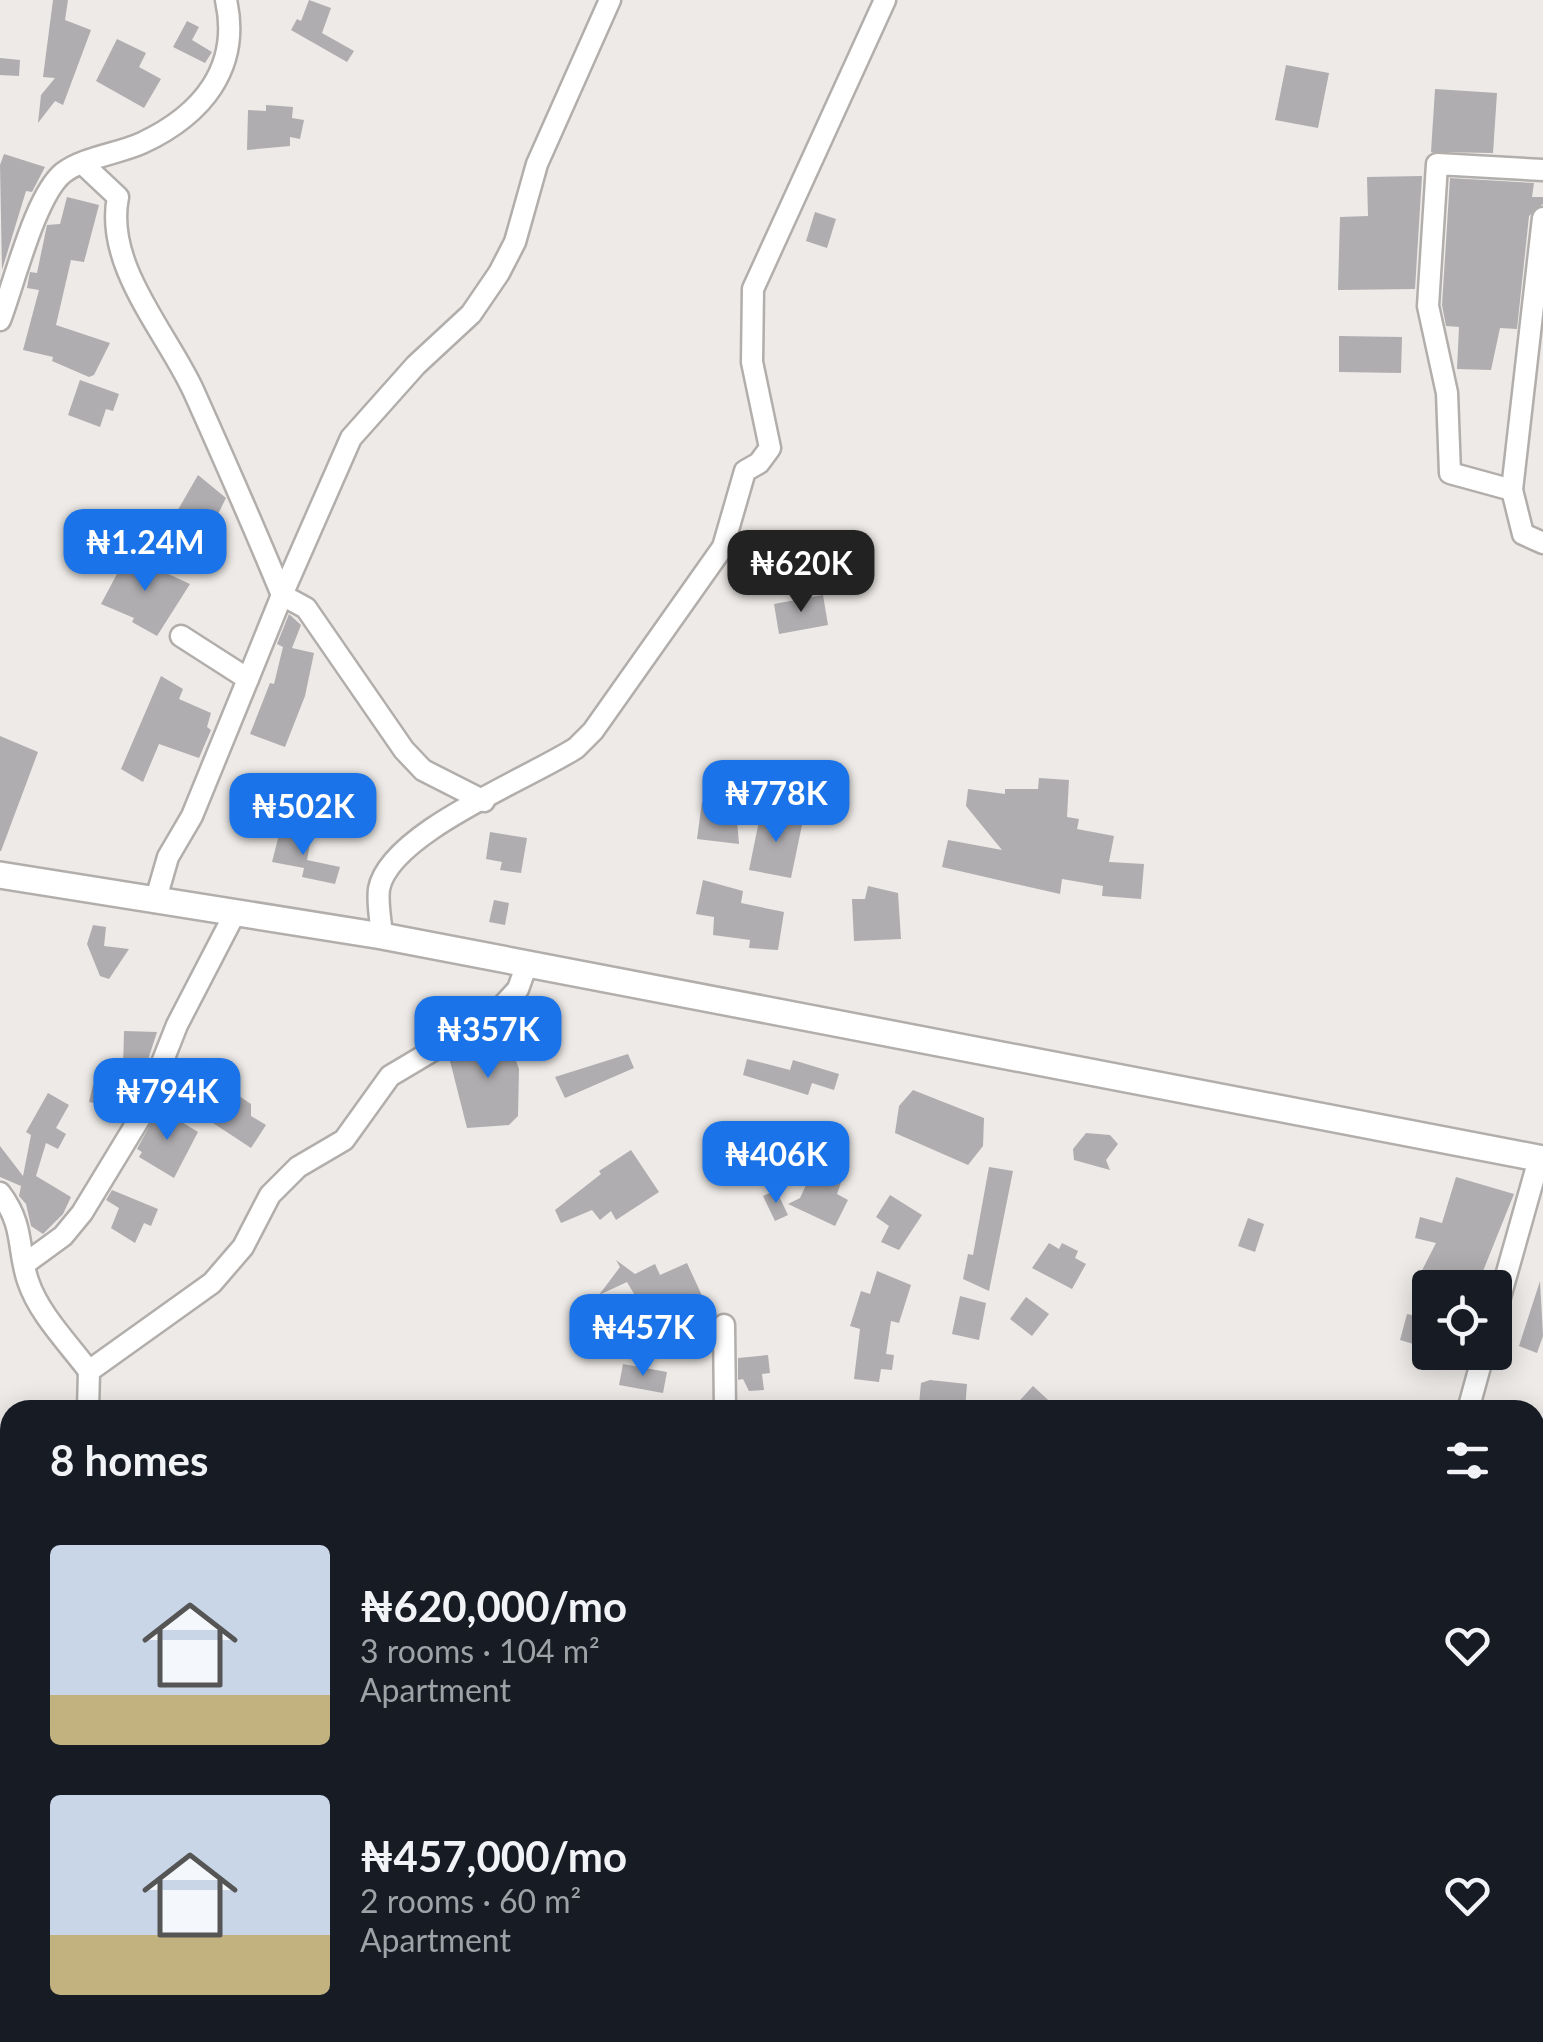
<!DOCTYPE html>
<meta charset="utf-8">
<style>
body{margin:0;font-family:Lato,sans-serif;background:#20242c;color:#f1f3f6;height:100vh;display:flex;flex-direction:column;font-size:38px;white-space:nowrap}
*{box-sizing:border-box;margin:0}
p{font-size:32px;color:#9ea1a6}
.icon{flex:none;width:55px;height:55px;fill:none;stroke:currentColor;stroke-width:2;stroke-linecap:round;stroke-linejoin:round}
.map{position:relative;flex:1;overflow:hidden}
.panel{position:absolute;left:0px;top:1400px;width:1545px;height:642px;display:flex;flex-direction:column;background:#171b24;border-radius:30px 30px 0 0;box-shadow:0 5px 25px #0003}
.panel>*{flex:none}
.controls{position:absolute;left:1412px;top:1270px;display:grid;gap:20px}
.controls a{display:grid;place-items:center;width:100px;height:100px;border-radius:10px;background:#171b24;box-shadow:0 5px 25px #0003;font-size:50px}
.price{position:absolute;translate:-50% -85px;padding:0 22px;border-radius:20px;background:#1a73e8;color:#fff;font-size:32px;line-height:65px;filter:drop-shadow(0 2px 5px #0008)}
.price::after{content:'';position:absolute;left:50%;top:60px;width:30px;height:22px;margin-left:-15px;background:inherit;clip-path:polygon(0 0,100% 0,50% 100%)}
.price.active{background:#222;color:#fff}
ul{padding:0;list-style:none}
li{display:flex;align-items:center;gap:30px;height:250px;padding:0 50px}
li span{display:grid;place-items:center;flex:none;width:280px;height:200px;border-radius:10px;color:#555}
li>.icon{margin-inline-start:auto}
span .icon{width:120px;height:120px;fill:#fffc;stroke-width:1}
li b{font-size:42px}
h2{display:flex;justify-content:space-between;align-items:center;height:120px;padding:0 50px;font-size:42px}
.map>svg:first-child{display:block}
.building{fill:#afadb0}
.lines{fill:none;stroke-linecap:round;stroke-linejoin:round}
.minor-casing{stroke:#b1aeac;stroke-width:25}
.major-casing{stroke:#b1aeac;stroke-width:30}
.minor{stroke:#fff;stroke-width:20}
.major{stroke:#fff;stroke-width:25}
</style>
<div class="map">
<svg width="1543" height="2042" viewBox="0 0 1543 2042">
<rect width="100%" height="100%" fill="#edeae7"/>
<g class="building">
<polygon points="53,0 68,0 65,20 91,30 63,105 55,101 38,123 41,95 55,78 43,77"/>
<polygon points="309,0 331,8 322,33 354,51 347,62 291,30 297,19 301,21"/>
<polygon points="187,21 199,27 192,40 212,52 205,63 173,47"/>
<polygon points="117,39 146,53 139,67 161,79 144,108 96,81"/>
<polygon points="0,58 20,60 19,76 0,75"/>
<polygon points="1286,65 1329,73 1318,128 1275,120"/>
<polygon points="1435,89 1497,93 1493,153 1431,152"/>
<polygon points="266,105 293,107 292,118 304,120 300,139 290,137 290,146 247,150 248,110 266,111"/>
<polygon points="4,154 45,167 32,192 26,191 2,270 0,165"/>
<polygon points="1422,176 1415,289 1338,290 1340,217 1368,216 1367,177"/>
<polygon points="1450,178 1534,183 1532,197 1543,197 1543,204 1529,216 1517,329 1500,328 1491,370 1457,369 1459,327 1446,326 1442,305"/>
<polygon points="67,197 99,205 84,262 71,260 56,325 110,343 94,375 89,377 52,361 53,357 23,350 39,290 27,288 29,277 30,272 37,273 47,225 60,224"/>
<polygon points="815,212 836,219 827,248 806,241"/>
<polygon points="1339,336 1402,337 1401,373 1339,372"/>
<polygon points="80,380 119,394 113,411 106,409 100,427 68,415"/>
<polygon points="198,475 226,498 207,536 175,515"/>
<polygon points="127,555 190,584 157,636 132,622 134,618 101,604"/>
<polygon points="823,595 828,625 779,634 774,604"/>
<polygon points="289,614 301,625 292,648 314,653 305,696 285,747 250,734 270,683 274,684 283,647 277,644"/>
<polygon points="161,676 183,689 179,699 211,713 207,727 211,730 199,758 159,744 143,782 121,769"/>
<polygon points="0,736 38,752 1,851 0,851"/>
<polygon points="315,778 365,785 361,817 350,816 348,827 308,821"/>
<polygon points="1039,778 1069,780 1067,817 1079,819 1077,829 1114,836 1109,862 1144,864 1141,899 1102,896 1103,886 1062,879 1060,894 942,867 948,840 1002,850 966,806 968,789 1005,794 1005,789 1038,789"/>
<polygon points="702,802 736,809 739,844 697,839"/>
<polygon points="761,811 803,820 791,878 749,870"/>
<polygon points="280,831 311,836 307,860 340,867 335,884 302,877 304,868 272,862"/>
<polygon points="490,832 527,838 521,873 500,870 502,862 486,859"/>
<polygon points="703,880 743,891 741,903 784,912 778,950 749,948 750,940 713,935 714,917 696,914"/>
<polygon points="868,886 898,893 901,939 854,941 852,899 865,899"/>
<polygon points="494,900 509,903 505,925 489,922"/>
<polygon points="93,925 106,927 104,946 129,949 109,979 100,976 87,944"/>
<polygon points="503,1025 519,1069 518,1116 509,1125 467,1128 449,1057"/>
<polygon points="124,1031 157,1032 145,1069 123,1068"/>
<polygon points="628,1054 634,1068 565,1098 555,1077"/>
<polygon points="747,1059 790,1070 793,1060 839,1074 834,1090 812,1083 808,1095 743,1075"/>
<polygon points="93,1085 129,1093 126,1109 89,1102"/>
<polygon points="230,1090 251,1104 251,1116 266,1125 251,1148 210,1121"/>
<polygon points="913,1090 984,1118 983,1146 968,1165 895,1133 899,1106"/>
<polygon points="48,1093 69,1105 56,1128 66,1134 58,1149 46,1143 36,1176 71,1197 63,1214 43,1234 31,1226 26,1204 19,1196 21,1186 0,1177 0,1146 23,1176 31,1135 26,1132"/>
<polygon points="159,1108 198,1132 174,1178 139,1157 142,1152 137,1149"/>
<polygon points="1086,1133 1110,1135 1118,1144 1106,1160 1110,1170 1074,1160 1073,1149"/>
<polygon points="631,1150 659,1192 616,1220 611,1211 600,1220 592,1210 561,1223 555,1210 601,1174 599,1171"/>
<polygon points="989,1167 1013,1171 989,1291 963,1279 968,1254 973,1255"/>
<polygon points="822,1170 843,1177 837,1194 848,1200 835,1226 788,1204 800,1198 808,1181 817,1185"/>
<polygon points="1456,1177 1514,1194 1481,1276 1491,1278 1488,1288 1430,1288 1430,1349 1400,1340 1407,1314 1412,1315 1413,1288 1436,1243 1415,1238 1420,1217 1442,1223"/>
<polygon points="112,1190 158,1209 151,1226 144,1223 135,1243 111,1228 119,1208 106,1200"/>
<polygon points="776,1190 788,1215 775,1221 763,1196"/>
<polygon points="890,1195 922,1215 899,1250 881,1242 889,1226 876,1217"/>
<polygon points="1248,1218 1264,1224 1255,1252 1238,1246"/>
<polygon points="1049,1243 1059,1249 1062,1243 1078,1251 1075,1258 1086,1264 1072,1289 1032,1268"/>
<polygon points="616,1260 635,1274 655,1264 660,1275 687,1263 704,1300 679,1311 685,1319 659,1336 627,1282 599,1295 620,1267"/>
<polygon points="877,1271 911,1285 899,1323 891,1321 886,1354 894,1355 892,1370 881,1369 879,1382 854,1379 860,1329 850,1326 861,1291 870,1294"/>
<polygon points="1540,1281 1543,1336 1537,1353 1519,1346"/>
<polygon points="960,1296 986,1303 979,1340 952,1334"/>
<polygon points="1026,1297 1049,1314 1032,1336 1010,1319"/>
<polygon points="768,1355 770,1373 762,1374 764,1390 749,1391 743,1379 738,1380 738,1358"/>
<polygon points="623,1364 667,1372 663,1393 619,1385"/>
<polygon points="930,1380 967,1384 965,1410 919,1405 921,1383"/>
<polygon points="1033,1386 1059,1410 1011,1410"/>
</g>
<g class="lines">
<g class="minor-casing">
<g id="minor">
<path d="M84,165L118,197C104,266 168,334 194,392C224,459 254,527 282,595"/>
<polyline points="1543,218 1512,490 1523,534 1543,543"/>
<path d="M0,320C14,284 35,196 63,173C84,157 118,154 142,143C202,115 241,68 226,0"/>
<polyline points="1512,490 1450,473 1447,393 1428,306 1437,164 1543,170"/>
<polyline points="282,595 351,438 416,365 471,314 499,273 515,242 537,164 610,0"/>
<polyline points="248,679 282,595 306,608 404,750 423,770 484,801"/>
<polyline points="155,902 168,857 192,816 248,679 181,636"/>
<path d="M382,936C381,921 377,904 379,889C389,833 528,779 576,748L593,731L723,547L745,471L759,463L770,448L752,362L753,289L885,0"/>
<path d="M0,1193C25,1226 17,1249 28,1281C39,1314 68,1343 89,1371"/>
<polyline points="26,1263 63,1236 82,1213 141,1116 177,1025 234,915"/>
<polyline points="1495,1315 1539,1159"/>
<polyline points="724,1325 725,1410"/>
<polyline points="88,1410 89,1371 212,1283 243,1247 270,1195 298,1167 344,1140 390,1076 496,1013 518,989 527,964"/>
<polyline points="1468,1410 1484,1352"/>
<polyline points="0,1504 8,1488"/>
<polyline points="0,1618 10,1630"/>
<polyline points="1535,1814 1539,1814"/>
<polyline points="47,2032 49,2042"/>
<polyline points="912,2032 921,2042"/>
<polyline points="1070,2042 1084,2032"/>
<polyline points="1291,2042 1294,2032"/>
</g>
</g>
<g class="major-casing">
<polyline id="major" points="0,875 382,936 1543,1159"/>
</g>
<use href="#minor" class="minor"/>
<use href="#major" class="major"/>
</g>
</svg>
<div class="controls">
<a><svg class="icon" aria-label="locate" viewBox="0 0 24 24"><circle cx="12" cy="12" r="6"/><path d="M12 2v4M12 18v4M2 12h4M18 12h4"/></svg></a>
</div>
<b class="price" style="left:145px;top:594px">₦1.24M</b>
<b class="price active" style="left:801px;top:615px">₦620K</b>
<b class="price" style="left:776px;top:845px">₦778K</b>
<b class="price" style="left:303px;top:858px">₦502K</b>
<b class="price" style="left:488px;top:1081px">₦357K</b>
<b class="price" style="left:167px;top:1143px">₦794K</b>
<b class="price" style="left:776px;top:1206px">₦406K</b>
<b class="price" style="left:643px;top:1379px">₦457K</b>
<section class="panel">
<h2>8 homes<svg class="icon" aria-label="filters" viewBox="0 0 24 24"><path d="M4 7h16M4 17h16"/><circle cx="9" cy="7" r="2"/><circle cx="15" cy="17" r="2"/></svg></h2>
<ul>
<li><span style="background:linear-gradient(#c9d6e8 75%,#c2b280 0)"><svg class="icon" aria-label="home" viewBox="0 0 24 24"><path d="M3 11l9-7 9 7M6 9v11h12V9"/></svg></span><div><b>₦620,000/mo</b><p>3 rooms · 104 m²</p><p>Apartment</p></div><svg class="icon" aria-label="heart" viewBox="0 0 24 24"><path d="M12 20l-8-8c-3-5 5-10 8-4 3-6 11-1 8 4z"/></svg></li>
<li><span style="background:linear-gradient(#c9d6e8 70%,#c2b280 0)"><svg class="icon" aria-label="home" viewBox="0 0 24 24"><path d="M3 11l9-7 9 7M6 9v11h12V9"/></svg></span><div><b>₦457,000/mo</b><p>2 rooms · 60 m²</p><p>Apartment</p></div><svg class="icon" aria-label="heart" viewBox="0 0 24 24"><path d="M12 20l-8-8c-3-5 5-10 8-4 3-6 11-1 8 4z"/></svg></li>
</ul>
</section>
</div>
